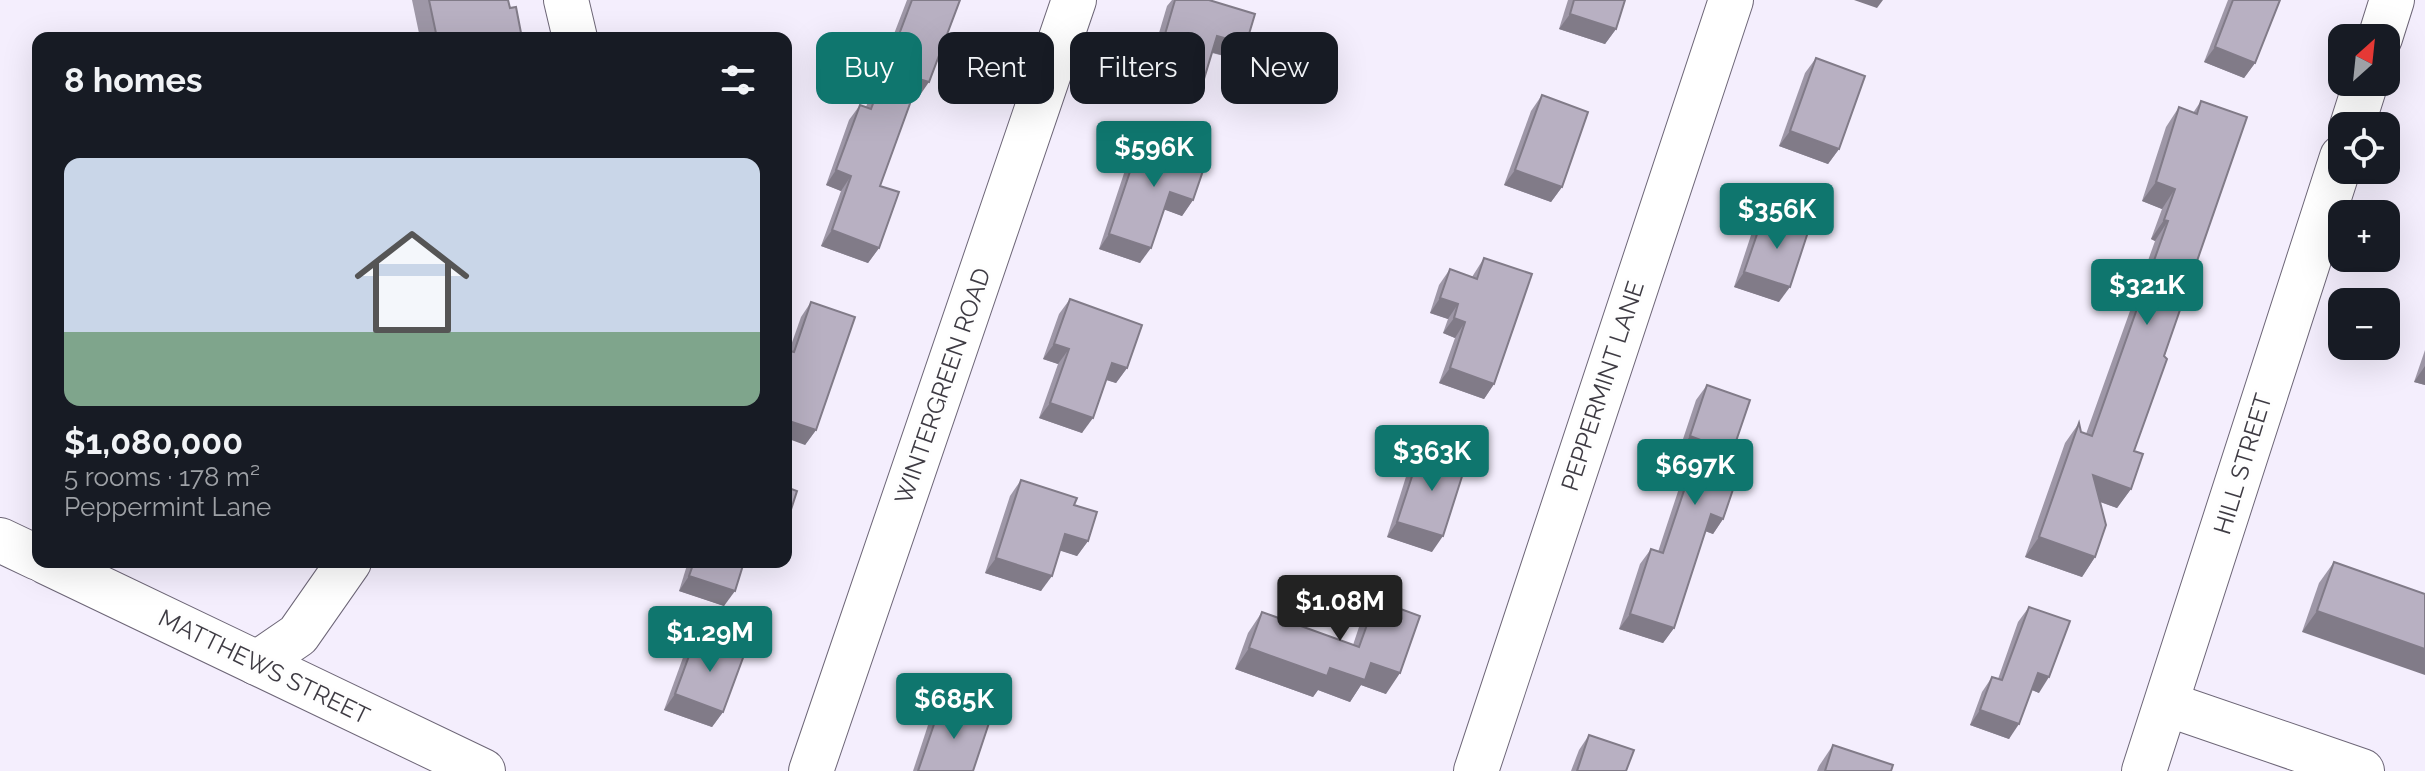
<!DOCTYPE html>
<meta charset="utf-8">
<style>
body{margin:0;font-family:Raleway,sans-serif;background:#242831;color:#f1f3f6;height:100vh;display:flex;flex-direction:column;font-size:30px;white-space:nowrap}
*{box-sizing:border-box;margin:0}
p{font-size:26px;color:#9ea1a6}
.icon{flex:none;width:44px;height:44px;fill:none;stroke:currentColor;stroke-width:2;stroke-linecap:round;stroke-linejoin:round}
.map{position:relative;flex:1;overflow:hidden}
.details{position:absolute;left:32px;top:32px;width:760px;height:536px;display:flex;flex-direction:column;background:#171b24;border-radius:16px;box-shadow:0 8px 32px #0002}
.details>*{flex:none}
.guide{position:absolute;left:816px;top:32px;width:760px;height:72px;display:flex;gap:16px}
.needle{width:52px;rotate:27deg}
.tools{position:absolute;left:2328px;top:24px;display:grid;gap:16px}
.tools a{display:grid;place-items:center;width:72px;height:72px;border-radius:16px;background:#171b24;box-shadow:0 8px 32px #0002;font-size:40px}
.price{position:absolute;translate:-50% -68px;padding:0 18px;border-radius:8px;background:#0f766e;color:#fff;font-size:26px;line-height:52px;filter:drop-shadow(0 2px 4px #0008)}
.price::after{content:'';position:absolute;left:50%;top:48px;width:24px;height:18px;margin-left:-12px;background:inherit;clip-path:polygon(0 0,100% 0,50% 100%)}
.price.selected{background:#222;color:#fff}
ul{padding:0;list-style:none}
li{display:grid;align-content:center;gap:16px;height:424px;padding:0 32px}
li span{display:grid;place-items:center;height:248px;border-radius:16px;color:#555}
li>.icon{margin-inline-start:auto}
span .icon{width:144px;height:144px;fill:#fffc;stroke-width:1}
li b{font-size:34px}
h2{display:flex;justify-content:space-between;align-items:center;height:96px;padding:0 32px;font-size:34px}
.pill{padding:0 28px;border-radius:16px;background:#171b24;box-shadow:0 8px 32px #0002;font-size:28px;line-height:72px}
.pill.selected{background:#0f766e;color:#fff}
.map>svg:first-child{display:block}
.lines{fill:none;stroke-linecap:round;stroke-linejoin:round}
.street-casing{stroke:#6d6677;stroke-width:46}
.secondary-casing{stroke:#6d6677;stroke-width:46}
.street{stroke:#fff;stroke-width:44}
.secondary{stroke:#fff;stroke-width:44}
.wall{fill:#9e97a7}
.shaded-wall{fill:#817b88}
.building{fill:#b8b0c2;stroke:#817b88;stroke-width:2}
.labels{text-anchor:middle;stroke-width:6;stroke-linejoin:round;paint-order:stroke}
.street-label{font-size:24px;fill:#3e3b43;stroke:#fefefe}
</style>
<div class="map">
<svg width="2425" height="771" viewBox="0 0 2425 771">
<rect width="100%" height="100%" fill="#f4eefd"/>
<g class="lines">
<g class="street-casing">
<g id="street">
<polyline points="566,0 575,38"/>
<polyline points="0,540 38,558"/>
<polyline points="46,562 483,771"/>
<polyline points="257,663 298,635 349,562"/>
<polyline points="2167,704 2362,771"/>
<polyline points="811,771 1074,0"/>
<polyline points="1476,771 1731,0"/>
</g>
</g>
<g class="secondary-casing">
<g id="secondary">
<polyline points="2380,38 2392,0"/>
<polyline points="2352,126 2366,82"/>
<polyline points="2144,771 2342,157"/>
</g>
</g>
<use href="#street" class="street"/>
<use href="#secondary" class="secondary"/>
</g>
<g class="wall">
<polygon points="412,0 508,0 510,8 522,38 420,38"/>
<polygon points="907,0 960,0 918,98 913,96 880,186 879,248 868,263 821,246 841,191 826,185 849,120 860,105 866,107"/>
<polygon points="1172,0 1175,0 1246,44 1236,59 1212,53 1194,95 1145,80 1167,6"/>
<polygon points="1568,0 1625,0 1616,29 1605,44 1559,29"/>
<polygon points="2228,0 2280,0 2255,63 2244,78 2204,62"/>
<polygon points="1816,58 1839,149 1828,164 1779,146 1805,73"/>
<polygon points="1542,95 1562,187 1551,202 1504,185 1531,111"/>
<polygon points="2201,101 2188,284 2134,451 2131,489 2117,508 2100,502 2095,557 2082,577 2025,557 2065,443 2079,423 2081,432 2086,434 2155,241 2151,239 2162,209 2142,201 2166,127 2179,107 2193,113"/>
<polygon points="1142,136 1193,200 1182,216 1164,209 1140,263 1099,249 1131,152"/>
<polygon points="1764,214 1779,302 1734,287 1753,229"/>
<polygon points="1484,258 1494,384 1484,399 1439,383 1455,338 1443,333 1448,319 1430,313 1439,285 1450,269 1472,277"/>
<polygon points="1070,299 1127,368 1116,383 1106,380 1082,433 1039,418 1058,364 1043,359 1059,314"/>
<polygon points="811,302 816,430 805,445 789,351 801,317"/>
<polygon points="2425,350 2425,385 2414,382"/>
<polygon points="1707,385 1733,450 1723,519 1713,534 1705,531 1674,628 1663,643 1619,629 1640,564 1651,549 1658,552 1690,455 1679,451 1696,400"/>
<polygon points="1421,449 1432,552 1387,537 1410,464"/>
<polygon points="1021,480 1074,505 1088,541 1077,556 1060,550 1041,591 985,573 1010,496"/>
<polygon points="688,562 744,562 724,606 679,591"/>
<polygon points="2334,562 2425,594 2302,632 2319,583"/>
<polygon points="1376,600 1386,694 1361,685 1350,702 1318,690 1313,697 1235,669 1248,633 1262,612 1353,645 1361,621"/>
<polygon points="2029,607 2039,693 2032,690 2009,739 1970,725 1982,692 1992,677 1998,679 2018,622"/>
<polygon points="696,637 723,712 712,727 664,710 685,652"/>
<polygon points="941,704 973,771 913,771 930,719"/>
<polygon points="1589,735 1626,771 1571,771 1579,750"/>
<polygon points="1833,745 1891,771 1817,771 1819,766"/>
</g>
<g class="shaded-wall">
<polygon points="1854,0 1883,0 1877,8"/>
<polygon points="1570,14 1616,29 1605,44 1559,29"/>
<polygon points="1217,36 1246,44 1236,59 1207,51"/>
<polygon points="2215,47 2255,63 2244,78 2204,62"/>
<polygon points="1156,65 1204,79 1194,95 1145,80"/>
<polygon points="919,79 929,82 918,98 908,94"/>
<polygon points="1790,131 1839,149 1828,164 1779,146"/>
<polygon points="836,170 851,176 841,191 826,185"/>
<polygon points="1515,170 1562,187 1551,202 1504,185"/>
<polygon points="2156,182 2175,189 2162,209 2142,201"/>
<polygon points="1170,192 1193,200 1182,216 1160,208"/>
<polygon points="2164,220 2168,221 2155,241 2151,239"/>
<polygon points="832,230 879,248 868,263 821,246"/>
<polygon points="1109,234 1151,248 1140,263 1099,249"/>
<polygon points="1744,272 1790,287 1779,302 1734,287"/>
<polygon points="1440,298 1458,304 1448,319 1430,313"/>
<polygon points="1454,318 1465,322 1455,338 1443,333"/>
<polygon points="1054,344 1069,349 1058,364 1043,359"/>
<polygon points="1112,363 1127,368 1116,383 1101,378"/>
<polygon points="2425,366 2425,385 2414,382"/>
<polygon points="1450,368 1494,384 1484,399 1439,383"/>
<polygon points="1050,403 1093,418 1082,433 1039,418"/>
<polygon points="786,420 816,430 805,445 786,438"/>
<polygon points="1690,436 1701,440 1690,455 1679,451"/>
<polygon points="2093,475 2131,489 2117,508 2079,494"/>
<polygon points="1711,514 1723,519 1713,534 1700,529"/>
<polygon points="1397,522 1443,536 1432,552 1387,537"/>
<polygon points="1065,534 1088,541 1077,556 1055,549"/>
<polygon points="2039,537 2095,557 2082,577 2025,557"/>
<polygon points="996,558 1052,576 1041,591 985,573"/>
<polygon points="689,576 735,591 724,606 679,591"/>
<polygon points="2317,611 2425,649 2425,675 2302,632"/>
<polygon points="1630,614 1674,628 1663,643 1619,629"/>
<polygon points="1249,648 1330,668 1371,663 1400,673 1386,694 1361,685 1350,702 1318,690 1313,697 1235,669"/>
<polygon points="2038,673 2049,677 2039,693 2027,688"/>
<polygon points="675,694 723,712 712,727 664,710"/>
<polygon points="1980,710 2019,724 2009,739 1970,725"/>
</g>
<g class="building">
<polygon points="429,0 508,0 510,8 516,7 522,38 437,38"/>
<polygon points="912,0 960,0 929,82 919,79 880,186 899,192 879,248 832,230 851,176 836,170 860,105 871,109"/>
<polygon points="1175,0 1209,0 1255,14 1246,44 1217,36 1204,79 1156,65"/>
<polygon points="1574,0 1625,0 1616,29 1570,14"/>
<polygon points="2233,0 2280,0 2255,63 2215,47"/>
<polygon points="1816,58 1865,76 1839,149 1790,131"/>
<polygon points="1542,95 1588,112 1562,187 1515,170"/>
<polygon points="2201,101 2247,117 2164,356 2167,359 2134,451 2143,454 2131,489 2093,475 2106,525 2095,557 2039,537 2079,423 2081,432 2092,436 2168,221 2164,220 2175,189 2156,182 2179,107 2197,114"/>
<polygon points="1142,136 1207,159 1193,200 1170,192 1151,248 1109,234"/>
<polygon points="1764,214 1809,229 1790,287 1744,272"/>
<polygon points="1484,258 1532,274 1494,384 1450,368 1465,322 1454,318 1458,304 1440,298 1450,269 1477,279"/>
<polygon points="1070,299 1142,325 1127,368 1112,363 1093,418 1050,403 1069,349 1054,344"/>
<polygon points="811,302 855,317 816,430 786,420 786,350 794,352"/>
<polygon points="1707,385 1750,400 1733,450 1745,454 1723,519 1711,514 1674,628 1630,614 1651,549 1663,553 1701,440 1690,436"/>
<polygon points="1421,449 1466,464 1443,536 1397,522"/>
<polygon points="1021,480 1077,498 1074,505 1097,512 1088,541 1065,534 1052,576 996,558"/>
<polygon points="786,487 797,491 786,525"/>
<polygon points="694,562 744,562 735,591 689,576"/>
<polygon points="2334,562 2425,594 2425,649 2317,611"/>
<polygon points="1376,600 1420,616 1400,673 1371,663 1365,680 1330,668 1327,676 1249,648 1262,612 1359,647"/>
<polygon points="2029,607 2070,621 2049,677 2038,673 2019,724 1980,710 1992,677 2002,680"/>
<polygon points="696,637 744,655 723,712 675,694"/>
<polygon points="941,704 990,720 973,771 918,771"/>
<polygon points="1589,735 1634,750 1626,771 1577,771"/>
<polygon points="1833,745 1893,765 1891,771 1825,771"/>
</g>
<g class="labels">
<g class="street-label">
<text transform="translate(943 386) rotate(-71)" y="8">WINTERGREEN ROAD</text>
<text transform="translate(1603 386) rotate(-72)" y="8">PEPPERMINT LANE</text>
<text transform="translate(2243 464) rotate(-73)" y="8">HILL STREET</text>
<text transform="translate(264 667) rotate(26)" y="8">MATTHEWS STREET</text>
</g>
</g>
</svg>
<div class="tools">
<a><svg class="needle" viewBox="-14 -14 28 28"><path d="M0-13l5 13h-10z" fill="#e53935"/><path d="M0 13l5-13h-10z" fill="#9ea1a6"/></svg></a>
<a><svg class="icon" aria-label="locate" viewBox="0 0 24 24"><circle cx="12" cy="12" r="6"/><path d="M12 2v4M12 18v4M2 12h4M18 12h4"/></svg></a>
<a>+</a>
<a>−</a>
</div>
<b class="price" style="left:1154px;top:189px">$596K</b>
<b class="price" style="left:1777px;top:251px">$356K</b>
<b class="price" style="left:2147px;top:327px">$321K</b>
<b class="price" style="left:1432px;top:493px">$363K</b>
<b class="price" style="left:1695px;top:507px">$697K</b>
<b class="price selected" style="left:1340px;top:643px">$1.08M</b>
<b class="price" style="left:710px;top:674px">$1.29M</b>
<b class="price" style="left:954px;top:741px">$685K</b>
<div class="guide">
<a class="pill selected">Buy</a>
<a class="pill">Rent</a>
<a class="pill">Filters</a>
<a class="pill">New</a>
</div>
<section class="details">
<h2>8 homes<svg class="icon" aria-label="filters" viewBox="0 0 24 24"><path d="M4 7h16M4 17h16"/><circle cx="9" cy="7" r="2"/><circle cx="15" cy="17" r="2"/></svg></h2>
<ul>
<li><span style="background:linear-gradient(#c9d6e8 70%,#7fa58c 0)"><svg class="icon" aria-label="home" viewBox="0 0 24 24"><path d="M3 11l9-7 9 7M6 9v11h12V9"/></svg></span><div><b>$1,080,000</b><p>5 rooms · 178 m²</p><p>Peppermint Lane</p></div></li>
</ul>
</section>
</div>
